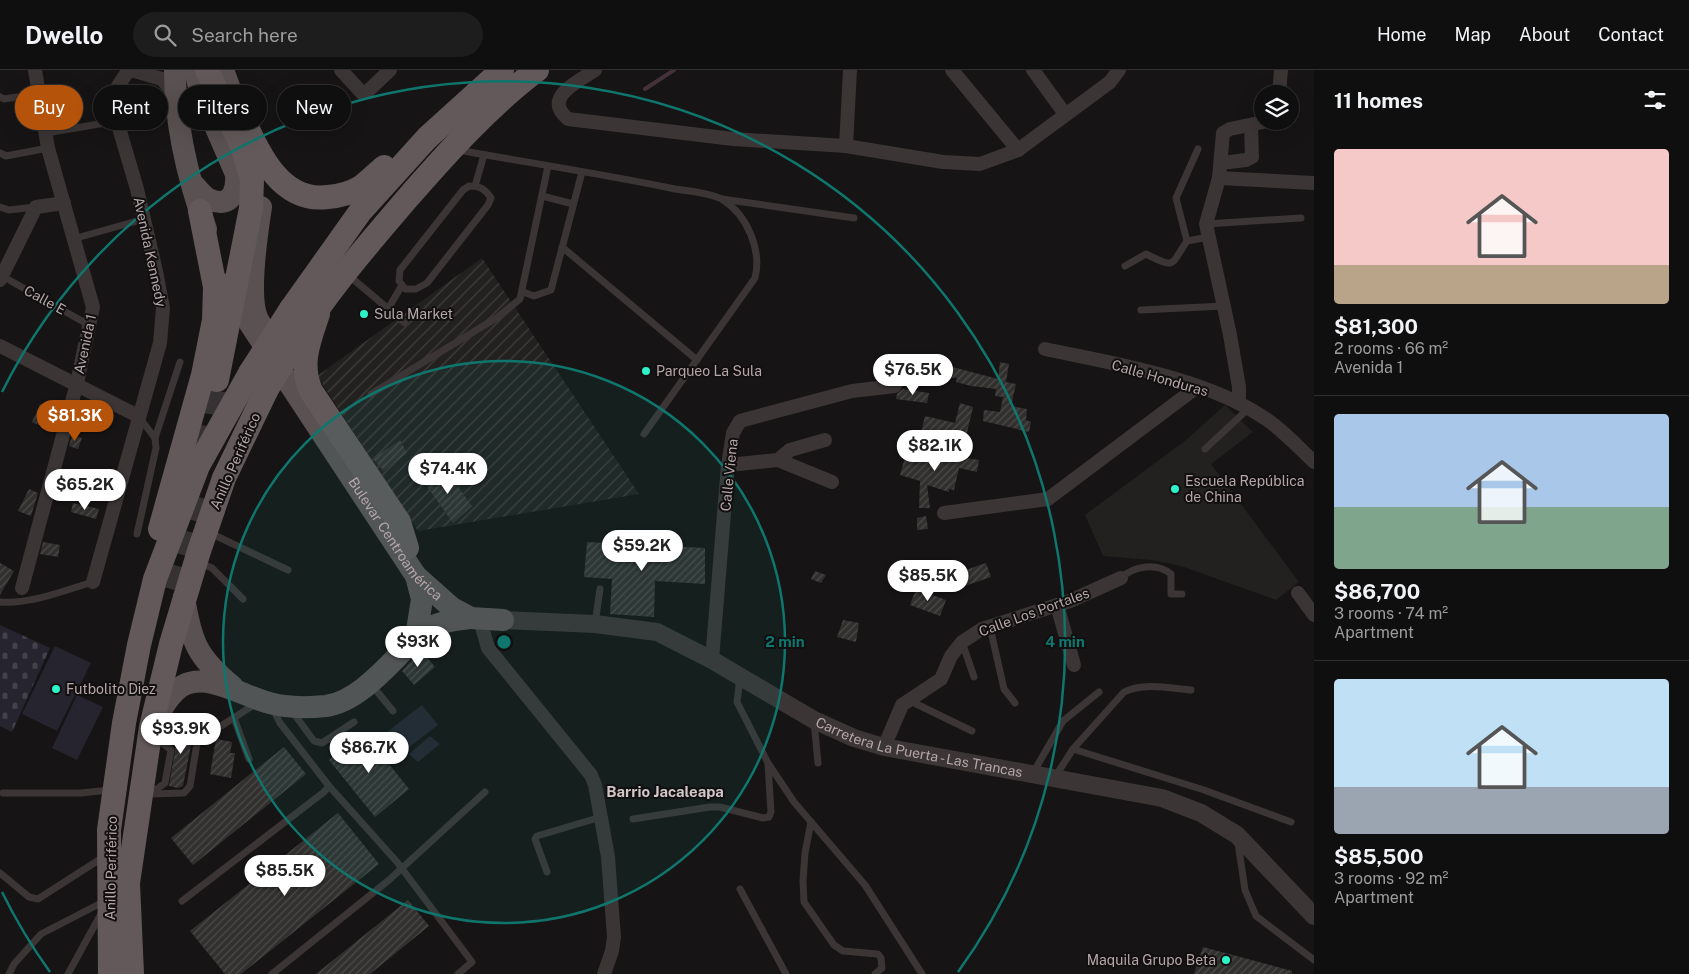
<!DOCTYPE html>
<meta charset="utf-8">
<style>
body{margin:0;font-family:"Public Sans",sans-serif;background:#1e1d1d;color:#f1f3f6;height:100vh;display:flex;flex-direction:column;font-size:19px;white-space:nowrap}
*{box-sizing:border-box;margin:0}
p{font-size:16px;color:#9c9c9e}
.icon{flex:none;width:28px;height:28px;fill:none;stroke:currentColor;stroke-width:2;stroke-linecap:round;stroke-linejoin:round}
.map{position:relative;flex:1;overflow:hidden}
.details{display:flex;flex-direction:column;background:#100f0f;width:375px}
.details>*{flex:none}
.banner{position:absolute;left:15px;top:15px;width:475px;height:45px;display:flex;gap:10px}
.tools{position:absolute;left:1254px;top:15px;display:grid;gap:10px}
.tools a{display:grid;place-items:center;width:45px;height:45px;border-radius:50%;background:#100f0f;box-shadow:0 5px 20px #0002,0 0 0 1px #302f2f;font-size:25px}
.price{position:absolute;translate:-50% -42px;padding:0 11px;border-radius:18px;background:#fff;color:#222;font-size:16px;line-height:32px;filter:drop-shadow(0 1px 2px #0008)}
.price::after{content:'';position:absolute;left:50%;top:30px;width:15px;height:11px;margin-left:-8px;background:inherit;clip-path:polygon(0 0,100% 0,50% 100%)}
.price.on{background:#b45309;color:#fff}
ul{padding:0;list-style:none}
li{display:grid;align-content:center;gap:10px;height:265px;padding:0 20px}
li+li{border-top:1px solid #302f2f}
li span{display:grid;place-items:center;height:155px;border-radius:5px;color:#555}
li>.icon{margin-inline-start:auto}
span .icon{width:90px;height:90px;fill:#fffc;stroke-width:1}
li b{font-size:21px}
h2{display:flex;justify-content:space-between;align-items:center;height:60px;padding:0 20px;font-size:21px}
.pill{padding:0 18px;border-radius:22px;background:#100f0f;box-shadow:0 5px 20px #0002,0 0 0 1px #302f2f;font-size:18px;line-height:45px}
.pill.on{background:#b45309;color:#fff}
header{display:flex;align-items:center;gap:30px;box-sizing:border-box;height:70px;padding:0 25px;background:#100f0f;border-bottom:1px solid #302f2f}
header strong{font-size:24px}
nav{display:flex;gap:28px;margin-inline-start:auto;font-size:18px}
.search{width:350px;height:45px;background:#1e1d1d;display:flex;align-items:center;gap:12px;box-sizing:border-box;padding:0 18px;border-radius:28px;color:#9c9c9e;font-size:19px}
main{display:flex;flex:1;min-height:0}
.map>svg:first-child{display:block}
.built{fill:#232120}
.industrial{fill:url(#industrial-furrows)}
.grass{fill:#26242e}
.cemetery{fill:url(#cemetery-stones)}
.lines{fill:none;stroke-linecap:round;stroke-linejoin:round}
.stream{stroke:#443139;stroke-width:4}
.building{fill:url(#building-hatch)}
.trunk-tunnel{stroke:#363132;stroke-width:24;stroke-dasharray:24 12;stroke-linecap:butt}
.service{stroke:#3b3535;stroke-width:7}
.minor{stroke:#3b3535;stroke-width:14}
.tertiary{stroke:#3b3535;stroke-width:18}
.primary{stroke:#5a5152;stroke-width:22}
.trunk{stroke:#63595a;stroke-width:24}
.trunk-bridge{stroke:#63595a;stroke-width:24}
.ring{fill:none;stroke:#0f766e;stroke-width:2.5}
.poi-dot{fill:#2ff3c8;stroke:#110f0f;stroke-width:2}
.labels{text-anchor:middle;stroke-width:4;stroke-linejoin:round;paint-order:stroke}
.street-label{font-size:14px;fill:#b6a6a9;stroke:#110f0f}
.poi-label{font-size:14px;fill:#b6a6a9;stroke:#110f0f;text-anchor:start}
.neighbourhood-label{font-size:15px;font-weight:bold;fill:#d2c7c9;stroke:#110f0f}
.centre{fill:#0f766e;stroke:#110f0f;stroke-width:2.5}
.ring-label{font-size:15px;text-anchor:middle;font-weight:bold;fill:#0f766e;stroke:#110f0f;stroke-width:4;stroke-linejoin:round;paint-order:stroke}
</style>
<header>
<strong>Dwello</strong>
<div class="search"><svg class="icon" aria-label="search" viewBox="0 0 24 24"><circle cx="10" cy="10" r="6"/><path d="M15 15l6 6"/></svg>Search here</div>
<nav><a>Home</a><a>Map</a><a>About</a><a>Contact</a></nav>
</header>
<main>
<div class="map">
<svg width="1314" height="904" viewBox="0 0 1314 904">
<defs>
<pattern id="industrial-furrows" width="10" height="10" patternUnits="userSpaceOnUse" patternTransform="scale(1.25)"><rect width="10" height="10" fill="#232120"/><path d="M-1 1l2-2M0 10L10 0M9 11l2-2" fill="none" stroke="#413e3e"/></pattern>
<pattern id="cemetery-stones" width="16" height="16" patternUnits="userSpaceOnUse" patternTransform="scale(1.25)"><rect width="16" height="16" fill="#26242e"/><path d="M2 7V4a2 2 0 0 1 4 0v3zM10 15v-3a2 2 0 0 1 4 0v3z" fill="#434149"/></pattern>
<pattern id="building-hatch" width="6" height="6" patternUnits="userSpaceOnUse" patternTransform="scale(1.25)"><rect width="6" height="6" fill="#32302f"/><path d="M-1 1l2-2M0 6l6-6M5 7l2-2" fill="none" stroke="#4d4b4a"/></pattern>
</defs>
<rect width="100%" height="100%" fill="#161414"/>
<polygon class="built" points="1225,335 1253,362 1211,394 1299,512 1276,530 1181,496 1152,490 1103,486 1085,445 1186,370"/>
<polygon class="industrial" points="482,188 639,424 418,461 317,306"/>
<g class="grass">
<polygon points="55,576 91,593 57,661 22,644"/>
<polygon points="77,625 103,637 77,690 52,678"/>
<polygon points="422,635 438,655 399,685 383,665"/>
<polygon points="430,666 440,674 418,692 409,684"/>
</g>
<polygon class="cemetery" points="0,555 50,578 12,662 0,656"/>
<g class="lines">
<polyline class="stream" points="645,19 674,0"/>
</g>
<g class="building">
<polygon points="907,285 998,309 1000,292 1009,294 1006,312 1016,314 1011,336 1027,339 1026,350 1031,352 1029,362 983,351 984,340 1000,342 1003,327 995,326 996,319 971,316 956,312 957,308 938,307 904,298"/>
<polygon points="903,319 929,323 927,333 896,329 897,324"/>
<polygon points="960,333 973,337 965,371 919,371 925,346 955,353"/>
<polygon points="40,334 56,341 47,359 32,352"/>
<polygon points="72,365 82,368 78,379 69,376"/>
<polygon points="400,370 407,383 384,401 373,389"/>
<polygon points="907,380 979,390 977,402 959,398 954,420 949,419 949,422 927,415 930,438 919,438 920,411 900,405"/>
<polygon points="444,398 472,436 453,453 424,412"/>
<polygon points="29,419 38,423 31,446 18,441"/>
<polygon points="73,433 99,439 96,449 71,442"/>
<polygon points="926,446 928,459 917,460 917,448"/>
<polygon points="43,472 60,475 58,487 40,484"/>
<polygon points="587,472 705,478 705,514 655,511 654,547 610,544 612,509 584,507"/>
<polygon points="0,493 14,501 0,525"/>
<polygon points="986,493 991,507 959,518 954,504"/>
<polygon points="815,501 826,505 821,513 811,509"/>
<polygon points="916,519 946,530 940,546 910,535"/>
<polygon points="843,550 859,553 856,572 837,567"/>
<polygon points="421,580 435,597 414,615 402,601"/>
<polygon points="180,651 195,655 193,663 187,669 191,675 183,716 178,718 169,716"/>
<polygon points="363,662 409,719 375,747 329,690"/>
<polygon points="216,669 232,672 230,683 235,683 231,708 210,704"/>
<polygon points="284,677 306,704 193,795 171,768"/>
<polygon points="338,743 379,794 241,904 225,904 190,861"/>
<polygon points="408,830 429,856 370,904 316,904"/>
<polygon points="1203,877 1292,901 1292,904 1194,904"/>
</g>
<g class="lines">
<g class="trunk-tunnel">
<polyline points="206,380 217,310"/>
<polyline points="171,519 198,420"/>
</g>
<g class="service">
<polyline points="0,27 4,29 38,24"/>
<polyline points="46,63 117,51"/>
<path d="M458,80C530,93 603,104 675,119C687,121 713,123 723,130C747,145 762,180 755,208L644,364"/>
<polyline points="0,83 6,86 48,78"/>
<path d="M469,116C480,116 485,119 491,128L488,135L427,213L416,219H405L399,211L400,200L463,120Z"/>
<polyline points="475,116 484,85"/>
<polyline points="542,126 573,134"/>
<polyline points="722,129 854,148"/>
<polyline points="0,137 9,140 35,137"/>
<polyline points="1206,154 1301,148"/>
<polyline points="73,169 144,149"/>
<polyline points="1187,171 1176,128 1198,79"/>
<polyline points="562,177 697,290"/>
<path d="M1125,196L1146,184C1176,199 1170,196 1187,171L1209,167"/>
<polyline points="347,204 405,253"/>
<polyline points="2,206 89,255"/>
<polyline points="523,222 534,226 551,220 582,102"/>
<polyline points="388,239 402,215"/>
<polyline points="1141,240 1224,236"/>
<polyline points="371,324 498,247 520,229 548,96"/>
<polyline points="155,368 180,292"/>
<polyline points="1205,379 1248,339"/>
<polyline points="208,462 288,500"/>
<polyline points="137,464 156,378 155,368 139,347"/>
<polyline points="200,493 212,498 243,529"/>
<path d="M1121,508C1134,496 1156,492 1171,504V524H1182"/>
<path d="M0,532C32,534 62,521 93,512"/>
<polyline points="595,554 600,519"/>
<polyline points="990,557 1004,619 1015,633"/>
<polyline points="962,572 974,607"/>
<polyline points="740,607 737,632 768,693 794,732 865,815 922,904"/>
<polyline points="371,614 393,641"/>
<polyline points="908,630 972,661"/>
<polyline points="273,639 280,653 329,716 397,792 472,892 458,904"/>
<polyline points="292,641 314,671 322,673 354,652"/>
<polyline points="234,648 249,689"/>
<polyline points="814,651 818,693"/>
<polyline points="192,670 221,656 257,633"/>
<polyline points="1073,679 1204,720 1291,752"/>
<polyline points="1033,703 1063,651 1099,622"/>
<path d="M1055,707L1073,679L1124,622C1143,612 1170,618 1191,620"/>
<polyline points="3,723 81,723 110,720"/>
<polyline points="150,724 184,723 190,716 198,667"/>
<polyline points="150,724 165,713 171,680 155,667"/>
<polyline points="633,749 710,737 720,737 763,748 769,747 771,742 768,694"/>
<polyline points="811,752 805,783 803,811 804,832 834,875 843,881 878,884 881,888 882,898 875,904"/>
<polyline points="1238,773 1245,820 1256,846 1314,890"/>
<polyline points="547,802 535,769 537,766 601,747"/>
<polyline points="0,803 29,827 38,829 105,786"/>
<polyline points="740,819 786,904"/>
<polyline points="182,831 324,722 329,716"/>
<polyline points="9,904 14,894 41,864 105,831"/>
<polyline points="68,904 102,842"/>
<polyline points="272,904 389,810 485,722"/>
</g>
<g class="minor">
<polyline points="131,0 162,9 175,25"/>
<polyline points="341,0 362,23 368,21 390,0"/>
<path d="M595,0C578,12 542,27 568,49L733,69L846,76L943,92L980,94L1018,80L1110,12L1119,0"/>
<polyline points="952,0 1018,80"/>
<polyline points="1033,0 1065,44"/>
<polyline points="1279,24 1281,0"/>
<polyline points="846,76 850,0"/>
<polyline points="1221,93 1246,90 1252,87 1251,55"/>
<polyline points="1219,108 1314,113"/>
<polyline points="0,210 36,137 64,133"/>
<polyline points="0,276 138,346"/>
<path d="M1045,279C1115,294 1206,308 1266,349C1284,361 1298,377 1314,392"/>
<polyline points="1239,333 1239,317 1230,265 1206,154 1219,108 1223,63 1230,59 1268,51"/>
<polyline points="778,390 790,380 825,370"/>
<polyline points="728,395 778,390 832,412"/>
<polyline points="944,443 1048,429 1197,317"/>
<polyline points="93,512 160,273 163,238 156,201 137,119 117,51 118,16 126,4 132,0"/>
<polyline points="22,518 77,313 93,237 48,78 35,0"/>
<polyline points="1298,523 1314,545"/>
<polyline points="1057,535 1074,595"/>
<polyline points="480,550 488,578 591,705 595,715 608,787 614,867 612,881 604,904"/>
<polyline points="712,590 728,395 733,363 740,351 852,321 895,316"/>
<polyline points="884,677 902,635 941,609 951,586 962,572 982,559 1070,531 1121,508"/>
</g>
<path class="tertiary" id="s1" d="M503,550L595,554L657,562L712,590L814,650L854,668L884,677L1162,728L1201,743L1237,765L1314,846"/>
<g class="primary">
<path d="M175,0C175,53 188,109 206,159"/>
<polyline points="223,0 242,51"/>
<path d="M193,114C199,120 204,128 211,130C232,138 237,120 236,104L200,21L195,0"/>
<path id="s2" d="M229,214L250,254L416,506L452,538L471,548L503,550"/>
<path d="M260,253C246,233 257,163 261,137"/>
<path d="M184,527C191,572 197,587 232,616"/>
<polyline points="416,567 422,529 416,506"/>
<path d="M154,652C162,639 169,624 182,616C207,602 241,625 266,632C285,638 306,638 326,636C356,632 384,600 405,579C411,573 416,565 424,561C437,552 455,550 471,548"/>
</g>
<g class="trunk">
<path d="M236,34C255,72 275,134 328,127C340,126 351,123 361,117C369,111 377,103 384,97"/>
<polyline points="291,239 360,142 427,68 502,0"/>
<path d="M318,244C309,271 299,294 311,321L399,452L407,478"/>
<path d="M308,253C337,210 371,171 405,131C446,84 488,37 537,0"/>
<polyline points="160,459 203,305 214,250 215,217 200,141"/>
<polyline points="110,904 109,760 124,653 139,575 155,509 198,396 250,303"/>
<polyline points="132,904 128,813 151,657 171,574 199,481 224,408 267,319"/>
</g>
<g class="trunk-bridge">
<polyline points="207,0 243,79 252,110 251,138 217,310"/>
<polyline points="250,303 291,239"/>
<polyline points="267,319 308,253"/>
</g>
</g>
<circle cx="504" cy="572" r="281" fill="#0f766e" fill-opacity=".12"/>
<g class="ring">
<circle cx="504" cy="572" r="281"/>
<path d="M50 902A561 561 0 0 1 2 822M2 322A561 561 0 1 1 958 902"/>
</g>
<g class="poi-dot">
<circle cx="364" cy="244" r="5"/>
<circle cx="646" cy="301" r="5"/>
<circle cx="1175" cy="419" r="5"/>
<circle cx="56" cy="619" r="5"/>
<circle cx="1226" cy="890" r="5"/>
</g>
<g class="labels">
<g class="street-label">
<text transform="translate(150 182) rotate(78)" y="5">Avenida Kennedy</text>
<text transform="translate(45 230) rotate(29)" y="5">Calle E</text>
<text transform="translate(85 274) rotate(-78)" y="5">Avenida 1</text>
<text transform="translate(1160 308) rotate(16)" y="5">Calle Honduras</text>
<text transform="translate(235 391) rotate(-66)" y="5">Anillo Periférico</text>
<text transform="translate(729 405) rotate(-84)" y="5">Calle Viena</text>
<text dy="5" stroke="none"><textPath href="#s2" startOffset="305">Bulevar Centroamérica</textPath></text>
<text transform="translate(1034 542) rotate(-20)" y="5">Calle Los Portales</text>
<text dy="5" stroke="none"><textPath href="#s1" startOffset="444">Carretera La Puerta - Las Trancas</textPath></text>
<text transform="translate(111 798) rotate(-89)" y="5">Anillo Periférico</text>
</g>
<g class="poi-label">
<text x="374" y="249">Sula Market</text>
<text x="656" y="306">Parqueo La Sula</text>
<text x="1185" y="416">Escuela República<tspan x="1185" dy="16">de China</tspan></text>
<text x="66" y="624">Futbolito Diez</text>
<text x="1216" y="895" text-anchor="end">Maquila Grupo Beta</text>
</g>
<g class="neighbourhood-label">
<text x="665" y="727">Barrio Jacaleapa</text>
</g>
</g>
<circle cx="504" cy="572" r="8" class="centre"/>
<g class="ring-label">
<text x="785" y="577">2 min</text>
<text x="1065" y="577">4 min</text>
</g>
</svg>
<div class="tools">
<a><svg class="icon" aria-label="layers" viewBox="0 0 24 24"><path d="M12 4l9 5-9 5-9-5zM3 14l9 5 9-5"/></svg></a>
</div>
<b class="price" style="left:913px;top:326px">$76.5K</b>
<b class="price on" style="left:75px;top:372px">$81.3K</b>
<b class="price" style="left:935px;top:402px">$82.1K</b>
<b class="price" style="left:448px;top:425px">$74.4K</b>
<b class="price" style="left:85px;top:441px">$65.2K</b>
<b class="price" style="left:642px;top:502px">$59.2K</b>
<b class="price" style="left:928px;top:532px">$85.5K</b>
<b class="price" style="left:418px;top:598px">$93K</b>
<b class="price" style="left:181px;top:685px">$93.9K</b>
<b class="price" style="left:369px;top:704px">$86.7K</b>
<b class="price" style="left:285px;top:827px">$85.5K</b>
<div class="banner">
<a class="pill on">Buy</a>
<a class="pill">Rent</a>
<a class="pill">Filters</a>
<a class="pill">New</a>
</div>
</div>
<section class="details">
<h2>11 homes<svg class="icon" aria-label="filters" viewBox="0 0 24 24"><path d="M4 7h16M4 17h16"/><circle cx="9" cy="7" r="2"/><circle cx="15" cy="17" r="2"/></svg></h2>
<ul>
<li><span style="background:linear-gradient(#f6c9c9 75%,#b9a48a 0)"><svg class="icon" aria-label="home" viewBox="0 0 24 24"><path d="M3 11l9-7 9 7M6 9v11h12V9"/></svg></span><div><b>$81,300</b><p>2 rooms · 66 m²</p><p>Avenida 1</p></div></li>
<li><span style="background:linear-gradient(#a9c7e8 60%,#7fa58c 0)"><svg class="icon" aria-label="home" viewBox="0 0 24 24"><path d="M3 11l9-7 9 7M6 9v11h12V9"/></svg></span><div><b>$86,700</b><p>3 rooms · 74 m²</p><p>Apartment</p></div></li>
<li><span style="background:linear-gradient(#bfe0f5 70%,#9aa5b1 0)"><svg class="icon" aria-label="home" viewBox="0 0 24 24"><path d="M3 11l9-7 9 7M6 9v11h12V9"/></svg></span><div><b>$85,500</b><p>3 rooms · 92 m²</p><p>Apartment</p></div></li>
</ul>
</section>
</main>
